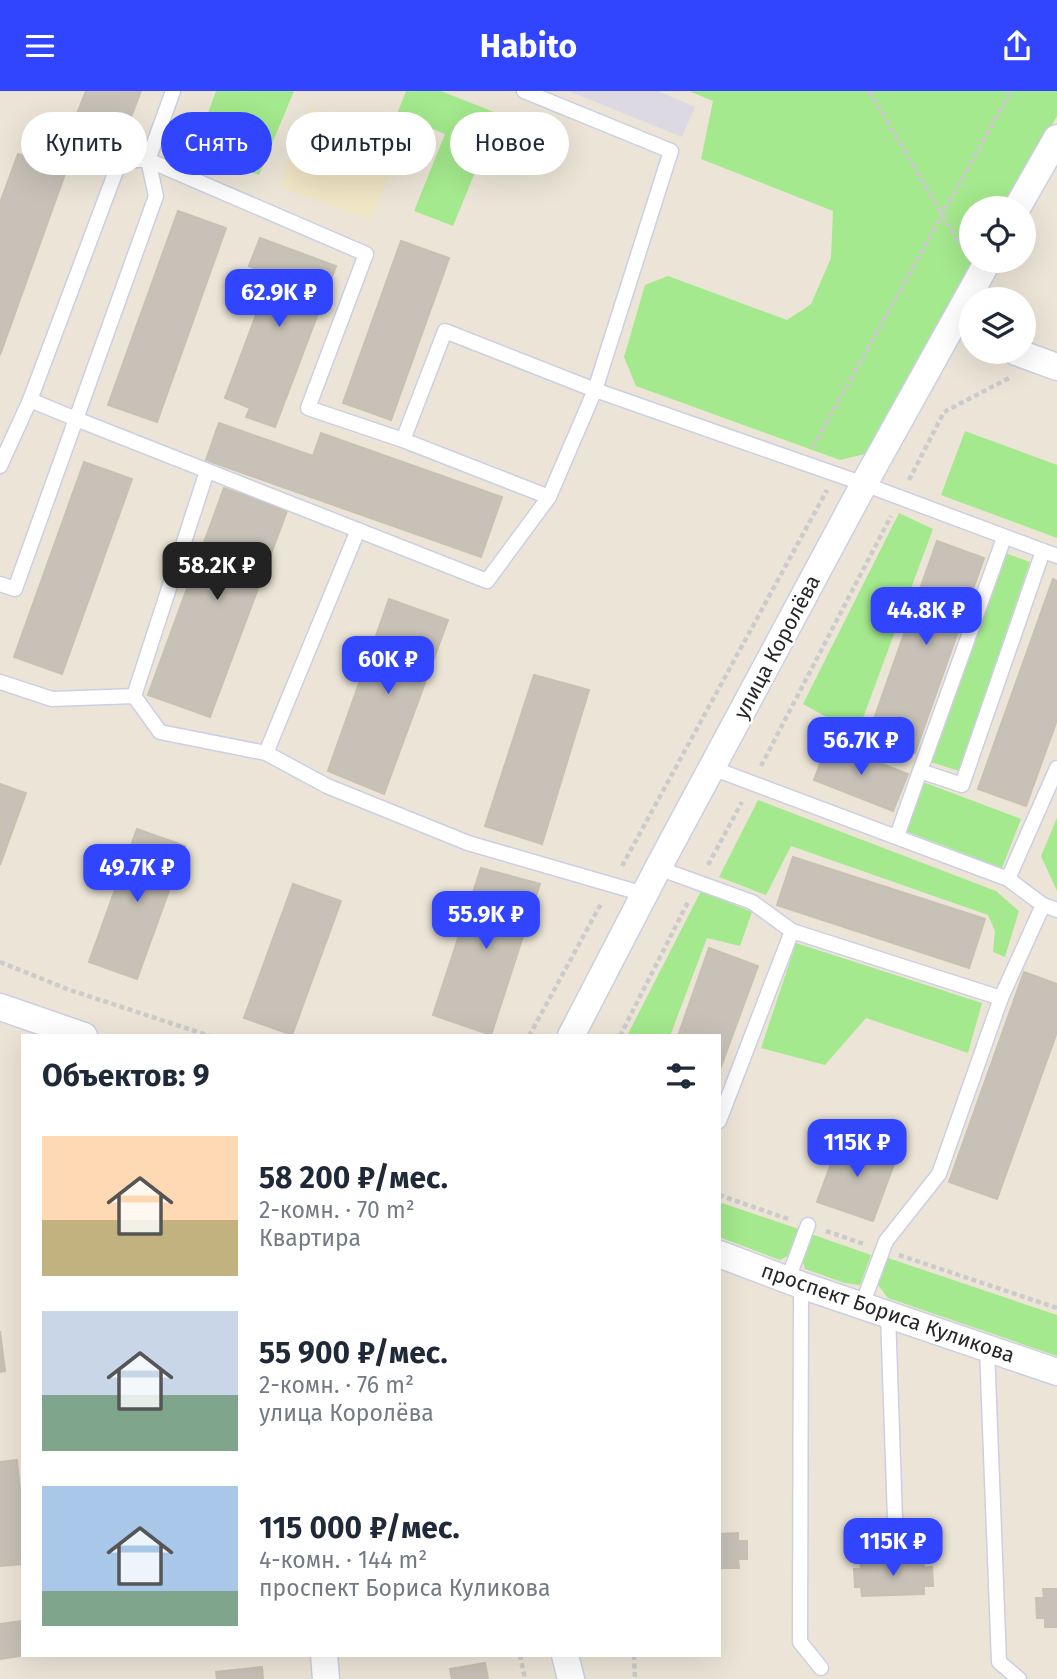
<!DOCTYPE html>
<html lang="ru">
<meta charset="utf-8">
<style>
body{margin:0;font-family:"Fira Sans",sans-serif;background:#f2f2f3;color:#1f2937;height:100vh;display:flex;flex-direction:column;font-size:26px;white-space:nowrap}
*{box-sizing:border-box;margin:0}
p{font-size:23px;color:#747a83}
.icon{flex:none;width:38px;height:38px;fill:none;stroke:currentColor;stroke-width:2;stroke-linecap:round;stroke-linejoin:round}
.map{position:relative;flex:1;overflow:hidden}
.panel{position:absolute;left:21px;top:943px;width:700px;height:623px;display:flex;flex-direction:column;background:#fff;border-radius:0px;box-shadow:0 7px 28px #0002}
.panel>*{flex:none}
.guide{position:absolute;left:21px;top:21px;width:700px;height:63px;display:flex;gap:14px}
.buttons{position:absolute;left:959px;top:105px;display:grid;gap:14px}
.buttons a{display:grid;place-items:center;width:77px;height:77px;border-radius:50%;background:#fff;box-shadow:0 7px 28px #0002;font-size:35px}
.price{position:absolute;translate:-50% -60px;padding:0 16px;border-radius:14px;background:#3145ff;color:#fff;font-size:23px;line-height:46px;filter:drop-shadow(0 2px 4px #0008)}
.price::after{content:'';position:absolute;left:50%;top:42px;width:21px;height:16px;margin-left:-10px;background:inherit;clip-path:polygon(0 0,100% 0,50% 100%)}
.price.active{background:#222;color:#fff}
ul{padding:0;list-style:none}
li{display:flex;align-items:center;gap:21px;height:175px;padding:0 21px}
li span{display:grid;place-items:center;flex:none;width:196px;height:140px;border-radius:0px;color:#555}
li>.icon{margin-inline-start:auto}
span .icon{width:84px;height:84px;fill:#fffc;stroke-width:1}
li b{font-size:30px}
h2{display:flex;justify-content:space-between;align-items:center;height:84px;padding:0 21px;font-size:30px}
.tag{padding:0 24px;border-radius:32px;background:#fff;box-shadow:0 7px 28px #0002;font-size:24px;line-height:63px}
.tag.active{background:#3145ff;color:#fff}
header{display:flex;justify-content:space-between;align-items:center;height:91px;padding:0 21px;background:#3145ff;color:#fff;font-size:32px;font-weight:700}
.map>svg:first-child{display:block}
.industrial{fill:#ddd9e3}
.education{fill:#f0e5c4}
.green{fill:#a4e98d}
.building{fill:#c7c1b7;stroke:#c7c1b1;stroke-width:2}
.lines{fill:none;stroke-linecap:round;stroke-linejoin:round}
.lane-casing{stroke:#cccfe3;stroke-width:17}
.street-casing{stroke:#cccfe3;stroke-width:29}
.path{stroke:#cbcbcb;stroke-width:4.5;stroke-dasharray:5 3.5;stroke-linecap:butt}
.lane{stroke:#fff;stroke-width:14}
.street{stroke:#fff;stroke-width:26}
.labels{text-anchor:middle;stroke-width:5;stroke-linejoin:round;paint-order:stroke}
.street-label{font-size:21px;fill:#272727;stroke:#fff}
</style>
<header><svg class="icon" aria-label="menu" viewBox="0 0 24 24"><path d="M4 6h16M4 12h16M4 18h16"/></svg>Habito<svg class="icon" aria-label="share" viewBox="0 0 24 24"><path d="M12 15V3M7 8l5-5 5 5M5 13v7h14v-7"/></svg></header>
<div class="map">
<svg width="1057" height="1588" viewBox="0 0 1057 1588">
<rect width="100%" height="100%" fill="#ece5d7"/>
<polygon class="industrial" points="568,0 658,0 695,16 682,46"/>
<polygon class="education" points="309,15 401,49 371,129 279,95"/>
<g class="green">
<polygon points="216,0 294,0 259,84 195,58"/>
<polygon points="406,0 441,0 499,23 453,135 414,120 445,43 397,23"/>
<polygon points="689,0 1057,0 1057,25 1005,117 971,117 971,170 976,170 869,362 840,369 636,295 624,266 645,194 668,185 787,229 811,213 831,167 833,120 701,68 713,10"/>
<polygon points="965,340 1057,374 1057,447 941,404"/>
<polygon points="899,422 933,438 857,643 803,613"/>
<polygon points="1005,462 1030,471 959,680 931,671"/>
<polygon points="923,691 1021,728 1002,777 905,740"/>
<polygon points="758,709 996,800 1019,820 1005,866 993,861 995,840 988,824 791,755 766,804 719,786"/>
<polygon points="1057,727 1057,800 1041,765"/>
<polygon points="701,800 752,821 740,855 707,847 670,945 627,945"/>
<polygon points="796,852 982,912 968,962 866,927 825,974 761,957"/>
<polygon points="719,1111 799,1138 789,1164 780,1169 719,1146"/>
<polygon points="811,1143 871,1164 860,1194 845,1192 805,1178 802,1168"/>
<polygon points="888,1167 1057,1224 1057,1265 888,1207 878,1194"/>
</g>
<g class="building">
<polygon points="86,0 141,0 121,52 73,33"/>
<polygon points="18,63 66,80 0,264 0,112"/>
<polygon points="178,120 226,137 157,331 108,314"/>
<polygon points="260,147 336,175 275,336 246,326 250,317 225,307 271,184 249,175"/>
<polygon points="401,150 449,167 391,329 343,312"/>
<polygon points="219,332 313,365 321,342 502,406 481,466 206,369"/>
<polygon points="84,371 132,388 62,583 14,566"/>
<polygon points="224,397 287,420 210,626 148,604"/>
<polygon points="937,450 984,467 915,662 868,645"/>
<polygon points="1053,488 1057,490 1057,629 1026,715 978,698"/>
<polygon points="389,508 448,529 384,703 328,680"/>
<polygon points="534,584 589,599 542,753 485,735"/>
<polygon points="828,652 908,683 893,720 814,689"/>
<polygon points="0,693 26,702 0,774"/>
<polygon points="137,738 185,755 137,888 89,871"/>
<polygon points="793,766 985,828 969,877 777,814"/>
<polygon points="481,777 540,793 491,944 433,924"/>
<polygon points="293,793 341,810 292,944 244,927"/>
<polygon points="709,857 758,875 719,981 719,945 678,945"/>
<polygon points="1024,881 1057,893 1057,941 997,1108 949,1091"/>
<polygon points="841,1045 897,1065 873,1130 817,1111"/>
<polygon points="0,1240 5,1280 0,1281"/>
<polygon points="17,1369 23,1430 23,1473 0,1475 0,1371"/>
<polygon points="738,1442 738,1450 747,1450 747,1468 738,1468 739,1477 719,1477 719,1443"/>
<polygon points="923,1469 924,1477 932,1476 933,1495 924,1495 924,1503 862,1505 861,1496 855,1496 854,1478 861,1478 860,1470"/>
<polygon points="1043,1498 1057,1498 1057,1536 1045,1536 1045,1527 1037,1527 1036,1507 1044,1507"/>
<polygon points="23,1530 23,1564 27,1564 0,1568 0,1533"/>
<polygon points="485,1572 488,1588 452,1588 450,1578"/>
<polygon points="262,1576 263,1588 217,1588 216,1581"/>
</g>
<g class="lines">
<g class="lane-casing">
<g id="lane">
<polyline points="173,0 148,69 366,163 308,317 403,349 445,240 595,299 864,393 1057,465"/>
<polygon points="120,69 148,69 156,105 76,328 30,309"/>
<polyline points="403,349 549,406 595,299 671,60 524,0"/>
<polyline points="0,375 30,309"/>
<polyline points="1004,447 920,680 962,694 1043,460"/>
<polyline points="0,493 15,498 76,328 487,490 549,406"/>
<polyline points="0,591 52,608 134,605 207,380"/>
<polyline points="134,605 160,641 266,662 327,695 468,752 644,803"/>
<polyline points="266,662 358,439"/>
<polyline points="712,677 1008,788 1057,677"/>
<polyline points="897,745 920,680"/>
<polyline points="658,777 752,811 792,840"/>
<polyline points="1008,788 1043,814 1057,819"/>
<polyline points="719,1030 792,840 1001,907"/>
<polyline points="788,1188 808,1134"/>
<polyline points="801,1194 800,1551 821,1577"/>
<polyline points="862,1214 886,1150 939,1083 1001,907 1043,814"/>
<polyline points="888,1223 896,1457"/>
<polyline points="987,1258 999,1571 1019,1588"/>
</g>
</g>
<g class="street-casing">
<g id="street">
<polyline points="1017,117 1057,47"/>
<polyline points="1016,261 1057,276"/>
<polyline points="0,916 84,945"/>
<polyline points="571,945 658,777 864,393 988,170"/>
<polyline points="719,1163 801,1194 1057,1281"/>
<polyline points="324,1564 326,1588"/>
<polyline points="565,1564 571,1588"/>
</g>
</g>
<g class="path">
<polyline points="869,0 964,160"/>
<polyline points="813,356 1011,0"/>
<polyline points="909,389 944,321 1011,286"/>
<polyline points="761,675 891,425"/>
<polyline points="708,774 742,711"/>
<polyline points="622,775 827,399"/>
<polyline points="0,871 67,898 210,945"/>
<polyline points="529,945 602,811"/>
<polyline points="620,945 689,809"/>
<polyline points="719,1104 791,1129"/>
<polyline points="826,1140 864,1153"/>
<polyline points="899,1164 1057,1217"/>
<polyline points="520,1564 525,1588"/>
<polyline points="634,1564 635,1588"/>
</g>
<use href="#lane" class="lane"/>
<use href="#street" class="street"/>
</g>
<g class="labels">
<g class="street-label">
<text transform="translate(777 556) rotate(-62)" y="7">улица Королёва</text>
<text transform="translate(888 1222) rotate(19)" y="7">проспект Бориса Куликова</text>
</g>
</g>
</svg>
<div class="buttons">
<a><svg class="icon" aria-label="locate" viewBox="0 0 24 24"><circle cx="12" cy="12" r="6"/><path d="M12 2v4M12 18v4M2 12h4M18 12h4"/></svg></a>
<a><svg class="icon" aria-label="layers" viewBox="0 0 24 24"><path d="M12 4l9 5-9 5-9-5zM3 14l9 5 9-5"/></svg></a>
</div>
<b class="price" style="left:279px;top:238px">62.9K ₽</b>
<b class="price active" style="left:217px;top:511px">58.2K ₽</b>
<b class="price" style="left:926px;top:556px">44.8K ₽</b>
<b class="price" style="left:388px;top:605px">60K ₽</b>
<b class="price" style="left:861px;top:686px">56.7K ₽</b>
<b class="price" style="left:137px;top:813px">49.7K ₽</b>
<b class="price" style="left:486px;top:860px">55.9K ₽</b>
<b class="price" style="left:857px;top:1088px">115K ₽</b>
<b class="price" style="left:893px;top:1487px">115K ₽</b>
<div class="guide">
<a class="tag">Купить</a>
<a class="tag active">Снять</a>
<a class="tag">Фильтры</a>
<a class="tag">Новое</a>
</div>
<section class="panel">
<h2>Объектов: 9<svg class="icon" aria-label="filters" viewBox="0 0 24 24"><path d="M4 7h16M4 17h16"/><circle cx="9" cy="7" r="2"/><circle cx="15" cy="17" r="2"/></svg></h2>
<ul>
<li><span style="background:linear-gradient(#ffd9b3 60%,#c2b280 0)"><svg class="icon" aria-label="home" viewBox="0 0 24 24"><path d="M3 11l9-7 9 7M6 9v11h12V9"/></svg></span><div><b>58 200 ₽/мес.</b><p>2-комн. · 70 m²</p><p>Квартира</p></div></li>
<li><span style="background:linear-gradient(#c9d6e8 60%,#7fa58c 0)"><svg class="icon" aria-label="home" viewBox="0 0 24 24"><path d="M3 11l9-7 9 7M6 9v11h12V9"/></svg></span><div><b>55 900 ₽/мес.</b><p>2-комн. · 76 m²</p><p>улица Королёва</p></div></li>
<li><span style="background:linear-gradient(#a9c7e8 75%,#7fa58c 0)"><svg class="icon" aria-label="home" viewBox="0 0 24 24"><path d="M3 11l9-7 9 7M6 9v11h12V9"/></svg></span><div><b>115 000 ₽/мес.</b><p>4-комн. · 144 m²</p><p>проспект Бориса Куликова</p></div></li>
</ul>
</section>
</div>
